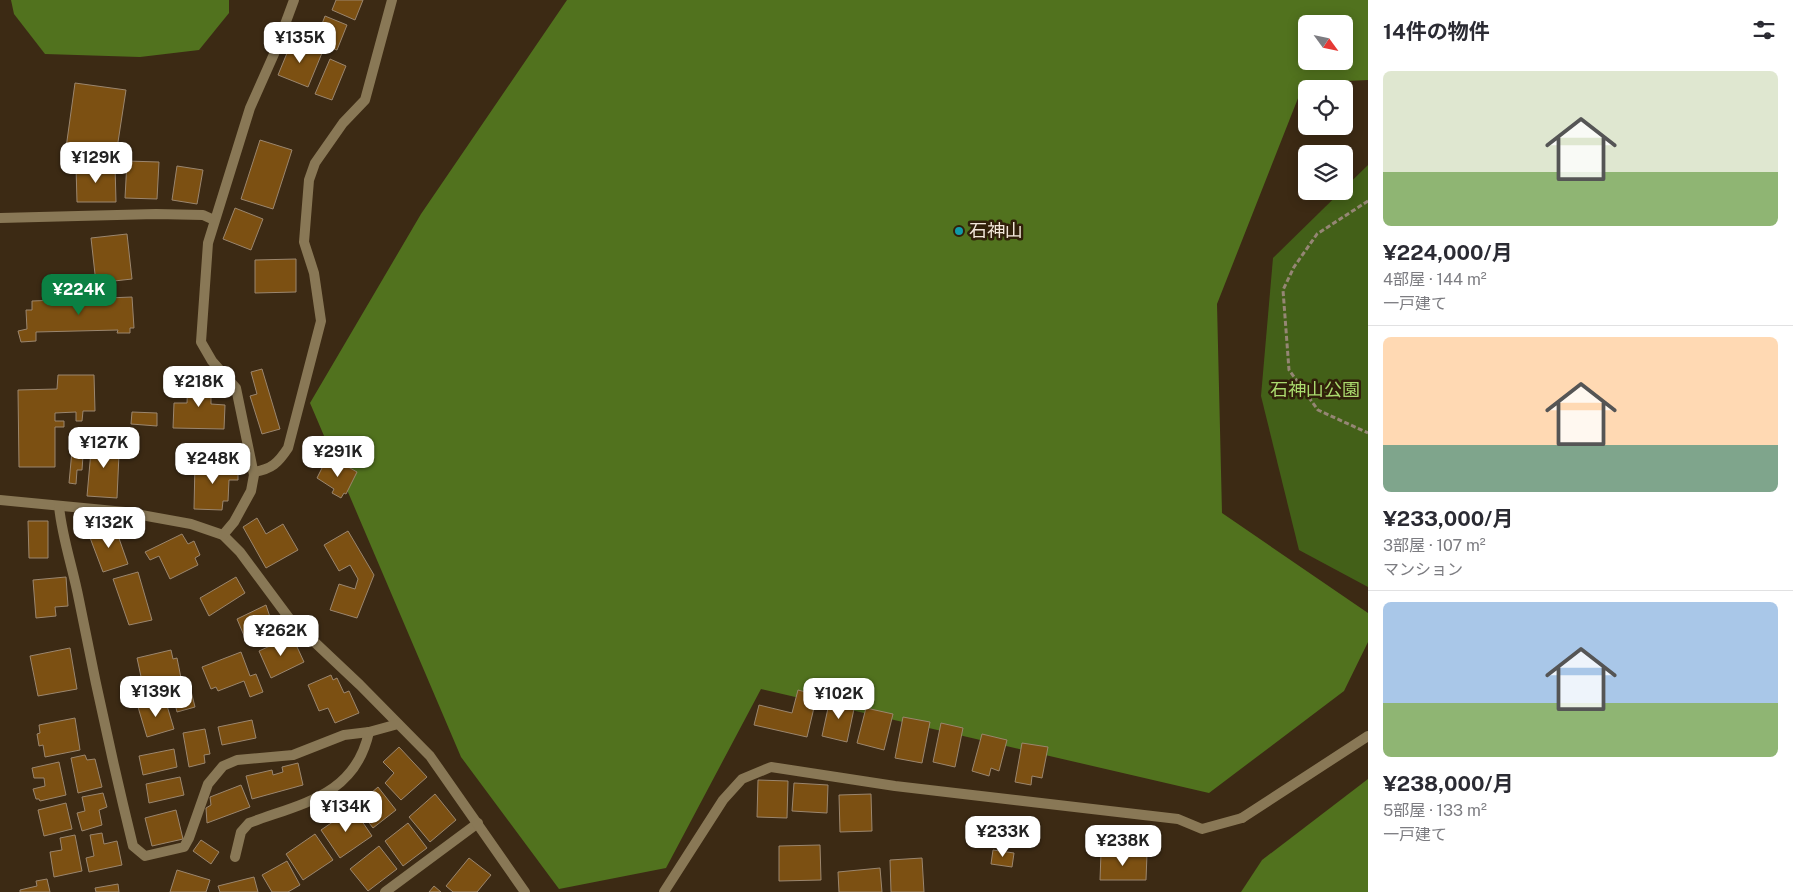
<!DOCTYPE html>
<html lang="ja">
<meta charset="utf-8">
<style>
body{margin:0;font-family:"Public Sans","Noto Sans JP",sans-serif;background:#f2f2f3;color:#2b2b33;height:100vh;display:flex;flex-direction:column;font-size:19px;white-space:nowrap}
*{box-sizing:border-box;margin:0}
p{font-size:16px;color:#7c7c81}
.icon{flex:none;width:28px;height:28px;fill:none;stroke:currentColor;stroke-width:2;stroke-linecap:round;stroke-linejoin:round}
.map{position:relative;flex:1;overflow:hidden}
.drawer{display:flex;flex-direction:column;background:#fff;width:425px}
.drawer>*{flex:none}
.needle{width:32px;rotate:123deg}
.buttons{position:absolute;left:1298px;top:15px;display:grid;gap:10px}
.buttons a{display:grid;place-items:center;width:55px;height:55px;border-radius:8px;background:#fff;box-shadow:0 2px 12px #0003;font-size:25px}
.price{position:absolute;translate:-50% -42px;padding:0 11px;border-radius:10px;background:#fff;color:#222;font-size:16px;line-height:32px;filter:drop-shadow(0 1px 2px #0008)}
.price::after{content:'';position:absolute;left:50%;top:30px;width:15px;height:11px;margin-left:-8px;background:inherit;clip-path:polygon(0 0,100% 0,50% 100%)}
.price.current{background:#0b8043;color:#fff}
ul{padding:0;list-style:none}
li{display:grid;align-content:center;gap:10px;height:265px;padding:0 15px}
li+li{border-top:1px solid #e1e1e2}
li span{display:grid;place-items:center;height:155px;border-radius:8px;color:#555}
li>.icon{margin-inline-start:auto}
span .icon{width:90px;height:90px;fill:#fffc;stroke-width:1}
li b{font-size:21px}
h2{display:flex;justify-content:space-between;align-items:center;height:60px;padding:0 15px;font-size:21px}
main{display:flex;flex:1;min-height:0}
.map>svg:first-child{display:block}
.green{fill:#436018}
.forest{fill:#51721e;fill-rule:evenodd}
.building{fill:#7c5012;stroke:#9b866e}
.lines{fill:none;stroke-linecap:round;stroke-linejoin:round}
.path{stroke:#958674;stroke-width:3;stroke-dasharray:5 2.5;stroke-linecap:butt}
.service{stroke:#897856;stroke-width:10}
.minor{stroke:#897856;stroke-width:10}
.tertiary{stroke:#897856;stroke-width:10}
.culture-dot{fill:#0f9aa8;stroke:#31200a;stroke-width:2}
.labels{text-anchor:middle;stroke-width:5;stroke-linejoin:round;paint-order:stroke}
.poi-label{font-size:18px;fill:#f2e6d9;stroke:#31200a;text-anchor:start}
.park-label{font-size:18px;fill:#aada6e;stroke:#31200a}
</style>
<main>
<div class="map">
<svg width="1368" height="892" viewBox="0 0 1368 892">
<rect width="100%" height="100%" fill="#3c2a14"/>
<polygon class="green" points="1368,165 1368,587 1299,550 1261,396 1273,258"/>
<g class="forest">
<polygon points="11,0 229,0 229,13 199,50 140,57 45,54 14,14"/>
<path d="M567,0H1368V80L1304,83L1217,304L1222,513L1368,613V642L1344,691L1209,793L761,689L666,868L559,889L461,757L310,403L421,214ZM1306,24H1344V61H1306Z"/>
<polygon points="1368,779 1368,892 1241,892 1262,860"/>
</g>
<g class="building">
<polygon points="336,0 363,0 355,20 332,10"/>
<polygon points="325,16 347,25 337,50 315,42"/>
<polygon points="292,41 322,53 308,87 278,75"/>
<polygon points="330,59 346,66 332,100 315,94"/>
<polygon points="75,83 126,90 116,155 66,148"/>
<polygon points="260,140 292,150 273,209 241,199"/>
<polygon points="127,161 159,162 157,199 125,198"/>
<polygon points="115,165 116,202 77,202 76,166"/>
<polygon points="177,166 203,170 197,204 172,200"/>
<polygon points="235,208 263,219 251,250 223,239"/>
<polygon points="127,234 132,279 96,283 91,238"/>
<polygon points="296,259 296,292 255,293 255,260"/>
<polygon points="132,297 134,328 130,328 130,333 117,333 118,330 36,332 36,341 21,342 18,331 27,329 26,310 32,310 32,301"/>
<polygon points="262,369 280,429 262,434 250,396 257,394 251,372"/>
<polygon points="58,375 94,375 95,411 83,411 82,421 76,421 76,412 55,413 55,421 64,421 64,427 55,427 55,467 19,467 18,390 57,389"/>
<polygon points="188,379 211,379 211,404 225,405 224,429 173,428 174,403 187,403"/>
<polygon points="132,412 157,413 157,426 131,424"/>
<polygon points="103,433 118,438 114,453 119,454 117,498 87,496 91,451 97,451"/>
<polygon points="73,440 84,441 82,470 77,470 76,484 69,483"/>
<polygon points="336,460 357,472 346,494 344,493 341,498 332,493 334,489 317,478 324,464 331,468"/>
<polygon points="195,463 238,464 238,480 229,480 228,501 223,501 222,510 194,509"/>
<polygon points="257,518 266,534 283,524 298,550 266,568 243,527"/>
<polygon points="28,521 48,521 48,558 29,558"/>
<polygon points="115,527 128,564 103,572 89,535"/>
<polygon points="348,531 374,575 357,618 330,610 339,584 355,589 358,579 350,565 339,571 324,545"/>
<polygon points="182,534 188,544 194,541 200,555 195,558 198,565 170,579 159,556 150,560 145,552"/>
<polygon points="138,572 152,620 129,625 113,579"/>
<polygon points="66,577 68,606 55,607 56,616 36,618 33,580"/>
<polygon points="236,577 245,593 209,616 200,598"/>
<polygon points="266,605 273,626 245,638 237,619"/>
<polygon points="292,636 304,662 271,678 259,651"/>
<polygon points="70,648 77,689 38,696 30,656"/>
<polygon points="171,650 173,659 177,658 182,683 157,688 158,692 145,695 137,658"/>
<polygon points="241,652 250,676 256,674 263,692 250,697 244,681 218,691 216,687 211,689 202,667"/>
<polygon points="331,675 333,680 337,678 344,693 349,691 359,713 335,723 328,708 319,711 308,685"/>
<polygon points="798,690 817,695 807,737 754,725 759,705 792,713"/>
<polygon points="191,691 195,707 177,712 173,695"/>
<polygon points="165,699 174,729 147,737 138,707"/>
<polygon points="830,699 855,704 847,742 822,736"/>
<polygon points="866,708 893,714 884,750 857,743"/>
<polygon points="903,717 930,722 922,763 895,758"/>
<polygon points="75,718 80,750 45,757 43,745 39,746 37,734 40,733 39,725"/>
<polygon points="252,720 256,738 222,745 218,727"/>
<polygon points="941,723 963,728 955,767 933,762"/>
<polygon points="205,729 210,754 204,755 205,763 189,767 183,733"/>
<polygon points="982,734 1007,740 999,771 991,768 989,776 972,771"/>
<polygon points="1022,743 1048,747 1042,778 1032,776 1031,785 1015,782"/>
<polygon points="399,747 427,777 401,800 385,783 394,773 383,762"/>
<polygon points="174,749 177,767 143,775 139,756"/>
<polygon points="85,755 87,760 95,759 102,787 78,793 71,758"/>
<polygon points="59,762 66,795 40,801 39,799 36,799 33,789 45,786 44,778 34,778 32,768"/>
<polygon points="298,763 303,785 252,799 246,776 272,770 273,775 283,772 282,767"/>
<polygon points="180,777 184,795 149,803 146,784"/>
<polygon points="758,780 788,781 787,818 757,817"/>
<polygon points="794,783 828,785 827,813 792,811"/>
<polygon points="241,785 250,807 207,823 206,808 211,805 210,797"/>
<polygon points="378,787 396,810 373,828 356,806"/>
<polygon points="103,793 107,807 99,810 102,825 82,831 77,813 85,811 82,797"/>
<polygon points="435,794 456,820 430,842 409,817"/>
<polygon points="871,794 872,831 840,832 839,795"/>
<polygon points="66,803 72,829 44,836 38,810"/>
<polygon points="353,808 372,836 340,858 321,830"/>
<polygon points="176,810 183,839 152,846 145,818"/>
<polygon points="408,823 427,848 403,866 385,841"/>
<polygon points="102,833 104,844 117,841 122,865 89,872 86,858 94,856 90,835"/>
<polygon points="315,834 333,860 303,880 286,854"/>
<polygon points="75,835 82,871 54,877 50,852 62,850 60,838"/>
<polygon points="201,840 219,852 211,864 193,851"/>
<polygon points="820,845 821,880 779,881 779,846"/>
<polygon points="379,846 397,869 368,891 350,869"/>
<polygon points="993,850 1014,853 1012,867 991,864"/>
<polygon points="1101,853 1147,854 1146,880 1100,880"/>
<polygon points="469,858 491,875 477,892 453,892 446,886"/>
<polygon points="922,858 924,892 891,892 890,860"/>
<polygon points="287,861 300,885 288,892 272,892 262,875"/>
<polygon points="880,868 882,892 839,892 838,872"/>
<polygon points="177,870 210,880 206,892 170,892"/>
<polygon points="254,877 258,892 220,892 218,886"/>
<polygon points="47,879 50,892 20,892 20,890 37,886 36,881"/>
<polygon points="118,884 119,892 96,892 95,888"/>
<polygon points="434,886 441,892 429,892"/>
</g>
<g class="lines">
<polyline class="path" points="1368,201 1317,234 1294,267 1283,290 1289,370 1318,410 1368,433"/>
<g class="service">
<path d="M254,472C272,469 278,463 288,448L321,321L314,273L304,242L309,180L315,163L343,123L365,100L392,0"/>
<path d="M235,857L241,832L249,823C302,803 355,796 369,732"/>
<polyline points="385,892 478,823"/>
</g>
<g class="minor">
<polyline points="0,218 156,214 203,215 214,220"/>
<polyline points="0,500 125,512 191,524 223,535 240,552 289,618 360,685 430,756 525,892"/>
<path d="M59,506C62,538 73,568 79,600C95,682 113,764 133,846L145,856L184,847L189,838L208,784L223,766L237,760L293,755L344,735L369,732L398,724"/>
<polyline points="223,535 234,522 251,491 254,475 236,388 212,361 201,342 208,243 250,108 274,54 294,0"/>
<polyline points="664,892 723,800 742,779 771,767 895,786 1178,819 1202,829 1242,818"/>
</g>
<polyline class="tertiary" points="1242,818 1368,736"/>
</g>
<circle class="culture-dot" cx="959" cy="231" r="5"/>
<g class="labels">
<g class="poi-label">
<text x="969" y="237">石神山</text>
</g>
<g class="park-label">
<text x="1315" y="396">石神山公園</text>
</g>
</g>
</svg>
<div class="buttons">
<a><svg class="needle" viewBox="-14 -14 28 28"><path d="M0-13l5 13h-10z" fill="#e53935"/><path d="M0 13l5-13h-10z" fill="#7c7c81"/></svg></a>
<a><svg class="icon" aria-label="locate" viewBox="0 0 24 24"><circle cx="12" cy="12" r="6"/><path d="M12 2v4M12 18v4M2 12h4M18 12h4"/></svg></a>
<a><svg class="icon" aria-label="layers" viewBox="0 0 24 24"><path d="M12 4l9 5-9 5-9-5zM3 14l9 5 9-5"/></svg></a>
</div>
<b class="price" style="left:300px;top:64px">¥135K</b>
<b class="price" style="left:96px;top:184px">¥129K</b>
<b class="price current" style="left:79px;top:316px">¥224K</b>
<b class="price" style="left:199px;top:408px">¥218K</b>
<b class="price" style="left:104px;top:469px">¥127K</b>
<b class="price" style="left:338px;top:478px">¥291K</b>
<b class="price" style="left:213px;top:485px">¥248K</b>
<b class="price" style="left:109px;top:549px">¥132K</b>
<b class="price" style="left:281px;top:657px">¥262K</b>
<b class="price" style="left:156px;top:718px">¥139K</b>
<b class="price" style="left:839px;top:720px">¥102K</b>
<b class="price" style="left:346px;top:833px">¥134K</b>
<b class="price" style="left:1003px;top:858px">¥233K</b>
<b class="price" style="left:1123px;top:867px">¥238K</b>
</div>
<section class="drawer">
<h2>14件の物件<svg class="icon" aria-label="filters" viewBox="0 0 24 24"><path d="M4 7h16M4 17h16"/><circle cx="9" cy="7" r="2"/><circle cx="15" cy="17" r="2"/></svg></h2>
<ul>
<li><span style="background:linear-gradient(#dfe7d0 65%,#8fb573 0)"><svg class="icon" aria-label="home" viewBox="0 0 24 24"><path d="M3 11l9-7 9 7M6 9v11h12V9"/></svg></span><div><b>¥224,000/月</b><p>4部屋 · 144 m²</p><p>一戸建て</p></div></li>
<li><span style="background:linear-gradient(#ffd9b3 70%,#7fa58c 0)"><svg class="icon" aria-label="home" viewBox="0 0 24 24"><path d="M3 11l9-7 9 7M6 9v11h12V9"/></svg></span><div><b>¥233,000/月</b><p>3部屋 · 107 m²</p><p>マンション</p></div></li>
<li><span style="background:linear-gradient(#a9c7e8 65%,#8fb573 0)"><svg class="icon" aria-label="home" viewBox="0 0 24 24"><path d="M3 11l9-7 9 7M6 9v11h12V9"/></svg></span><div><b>¥238,000/月</b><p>5部屋 · 133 m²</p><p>一戸建て</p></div></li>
</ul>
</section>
</main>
